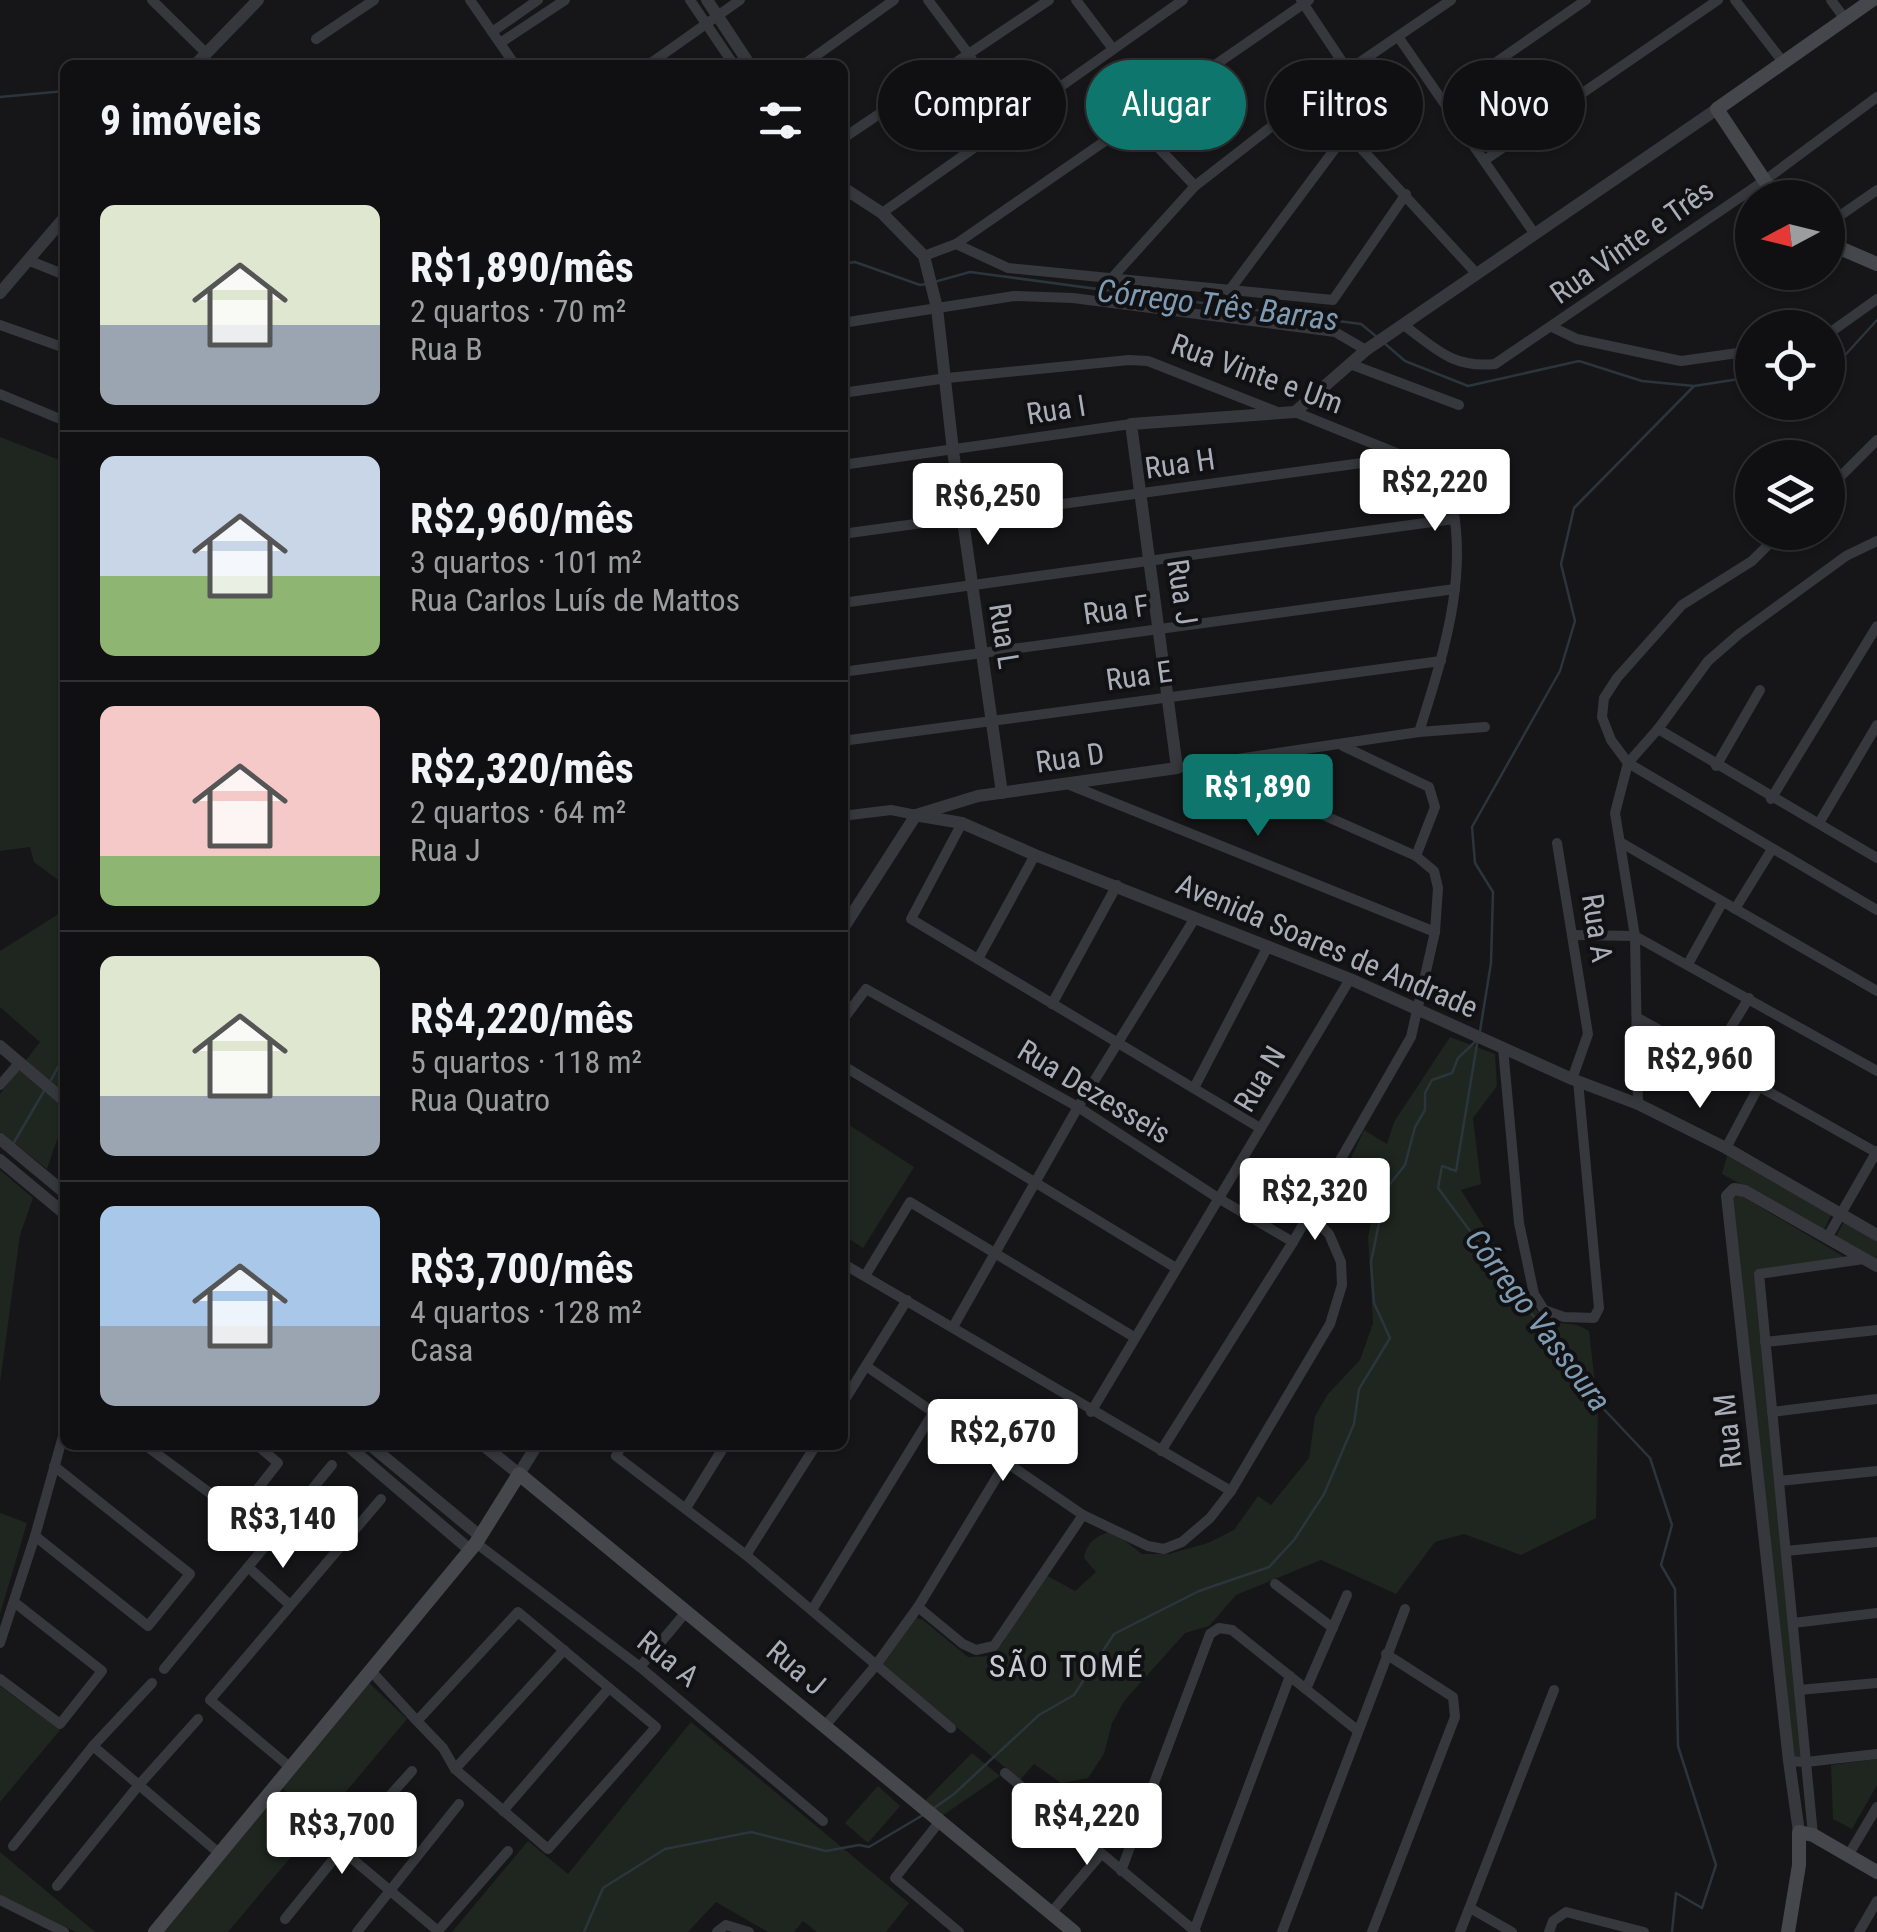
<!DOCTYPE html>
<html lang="pt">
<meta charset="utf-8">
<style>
body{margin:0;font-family:"Roboto Condensed",sans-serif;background:#1e1e20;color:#f1f3f6;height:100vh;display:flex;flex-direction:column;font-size:38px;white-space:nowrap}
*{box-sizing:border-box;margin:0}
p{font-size:32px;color:#9c9d9f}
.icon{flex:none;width:55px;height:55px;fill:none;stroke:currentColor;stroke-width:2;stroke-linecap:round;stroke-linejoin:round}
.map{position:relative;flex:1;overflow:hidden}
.panel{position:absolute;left:60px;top:60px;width:788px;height:1390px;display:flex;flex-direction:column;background:#101012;border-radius:15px;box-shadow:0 2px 8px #0004,0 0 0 2px #303032}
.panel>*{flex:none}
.hud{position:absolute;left:878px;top:60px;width:848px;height:90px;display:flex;gap:20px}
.needle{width:65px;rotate:263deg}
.fabs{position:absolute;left:1735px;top:180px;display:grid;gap:20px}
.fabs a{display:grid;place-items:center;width:110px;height:110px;border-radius:50%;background:#101012;box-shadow:0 2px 8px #0004,0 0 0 2px #303032;font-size:50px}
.price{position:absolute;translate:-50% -85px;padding:0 22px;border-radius:10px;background:#fff;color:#222;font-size:32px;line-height:65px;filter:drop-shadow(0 2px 5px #0008)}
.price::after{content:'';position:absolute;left:50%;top:60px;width:30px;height:22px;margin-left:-15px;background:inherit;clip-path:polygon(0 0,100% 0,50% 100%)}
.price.selected{background:#0f766e;color:#fff}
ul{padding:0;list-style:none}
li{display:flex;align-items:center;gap:30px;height:250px;padding:0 40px}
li+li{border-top:2px solid #303032}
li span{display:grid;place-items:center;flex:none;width:280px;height:200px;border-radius:15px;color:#555}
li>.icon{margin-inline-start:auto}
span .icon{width:120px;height:120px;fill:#fffc;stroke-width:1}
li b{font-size:42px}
h2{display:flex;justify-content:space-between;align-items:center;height:120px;padding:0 40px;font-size:42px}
.tag{padding:0 35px;border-radius:45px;background:#101012;box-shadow:0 2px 8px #0004,0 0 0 2px #303032;font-size:35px;line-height:90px}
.tag.selected{background:#0f766e;color:#fff}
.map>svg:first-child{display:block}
.green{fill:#1e261f}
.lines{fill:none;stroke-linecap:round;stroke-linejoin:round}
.stream{stroke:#2c353c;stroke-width:2.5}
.minor{stroke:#37383d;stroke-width:10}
.tertiary{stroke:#37383d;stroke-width:12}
.secondary{stroke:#45474d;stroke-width:14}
.labels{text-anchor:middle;stroke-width:8;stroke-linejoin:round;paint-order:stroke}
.street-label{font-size:30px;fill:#a8adb8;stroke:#111113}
.water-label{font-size:32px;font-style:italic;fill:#7f9bb3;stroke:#111113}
.neighbourhood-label{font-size:32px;letter-spacing:2.5px;fill:#c9ccd4;stroke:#111113}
</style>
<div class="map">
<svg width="1877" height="1932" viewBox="0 0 1877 1932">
<rect width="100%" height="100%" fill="#161618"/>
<g class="green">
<polygon points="0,437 65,462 65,885 34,862 30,847 0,851"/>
<polygon points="65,910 65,1127 57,1140 47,1169 0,1132 0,1094 40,1042 0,1007 0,951"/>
<path d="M1450,1037L1495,1054L1497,1086L1473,1118L1481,1184L1461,1190L1534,1307C1558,1333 1566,1316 1589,1331L1598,1409L1596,1518L1521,1555L1464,1534L1435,1542L1396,1594L1321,1560L1236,1595L1209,1626L1185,1633L1125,1700L1112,1723L1104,1754L1088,1778L1061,1783L1034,1764L1020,1780L882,1665L915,1617L923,1620L968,1657L989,1656L1002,1644L1044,1574L1075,1591L1096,1572L1084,1558C1087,1542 1096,1536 1112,1531L1142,1554H1169L1208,1543L1234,1530L1258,1496L1271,1505L1309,1458L1315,1416L1328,1394L1360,1360L1373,1323L1368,1237L1381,1174L1350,1160L1364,1130L1387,1144L1394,1122Z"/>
<polygon points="843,1121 914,1167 863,1248 843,1235"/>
<polygon points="1727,1156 1831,1215 1824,1230 1722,1174"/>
<polygon points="0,1170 33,1198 20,1235 0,1383"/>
<polygon points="1740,1195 1848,1259 1755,1270 1805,1756 1792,1757 1730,1199"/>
<polygon points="1844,1222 1877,1241 1877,1263 1835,1238"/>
<polygon points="0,1513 27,1523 0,1614"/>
<polygon points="368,1682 407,1719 322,1820 282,1788"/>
<polygon points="0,1686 60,1730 0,1802"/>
<polygon points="691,1722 909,1903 886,1932 817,1932 803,1921 794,1932 768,1932 716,1902 688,1932 452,1932 528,1841 568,1874"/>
<polygon points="972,1753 1000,1776 942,1816 924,1802"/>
<polygon points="1877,1759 1877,1785 1852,1829 1833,1819 1831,1765"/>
<polygon points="878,1786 900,1806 868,1843 845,1823"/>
<polygon points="272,1799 312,1832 228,1932 163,1932"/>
<polygon points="0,1852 95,1932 76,1932 0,1895"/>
</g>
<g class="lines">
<g class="stream">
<polyline points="0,97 65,91"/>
<polyline points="842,264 855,262 920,285 926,284"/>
<polyline points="934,282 970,272 1361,324 1377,337"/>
<polyline points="1383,342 1405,361 1468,386 1579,361 1642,381 1694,386 1752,377"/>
<polyline points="1828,366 1837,364 1877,320"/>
<polyline points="1480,1031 1491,963 1493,892 1475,863 1472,827 1560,671 1575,621 1561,564 1574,508 1694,386"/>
<polyline points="1477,1044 1456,1171 1442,1166 1438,1188 1598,1403 1650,1458 1672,1525 1661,1565 1675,1589 1678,1746 1716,1865 1702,1908 1676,1893 1672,1932"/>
<polyline points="51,1080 65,1054"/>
<polyline points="13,1144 44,1091"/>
<polyline points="934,1808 954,1794 1039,1715 1074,1695 1114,1634 1199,1591 1269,1567 1294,1540 1324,1494 1354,1424 1359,1389 1390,1338 1374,1303 1371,1262 1386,1189 1405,1165 1415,1127 1425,1110 1425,1093 1432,1080 1452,1073 1458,1058 1475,1042"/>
<polyline points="584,1932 603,1888 665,1849 751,1832 826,1851 859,1845 869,1847 923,1815"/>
</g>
<g class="minor">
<polyline points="152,0 206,53"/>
<polyline points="470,0 515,65"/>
<polyline points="690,0 734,65"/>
<polyline points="928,0 967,52 1011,121"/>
<polyline points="1076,0 1113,49"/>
<polyline points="1301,0 1349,72"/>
<polyline points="1735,0 1783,62"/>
<polyline points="1831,0 1845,19"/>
<polyline points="492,32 538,0"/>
<polyline points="1399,38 1534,233"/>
<polyline points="316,39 374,0"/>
<polyline points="500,43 565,0"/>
<polyline points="648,65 740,0"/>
<polyline points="803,65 894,0"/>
<polyline points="1312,95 1476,273"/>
<polyline points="1443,99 1586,0"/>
<polyline points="1133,121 1195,186"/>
<polyline points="842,139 1049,0"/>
<polyline points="1485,160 1718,0"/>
<polyline points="882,213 1183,0"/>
<polyline points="1828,224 1877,190"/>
<polyline points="956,244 1008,268 1333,300 1406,194"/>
<polyline points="924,256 956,244 1309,0"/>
<polyline points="30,261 65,275"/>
<polyline points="1111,279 1195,186 1312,95 1451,0"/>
<polyline points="1229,291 1346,134"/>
<polyline points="842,323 1014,296 1073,298 1335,332 1366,350"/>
<polyline points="0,325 65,348"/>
<path d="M1405,326C1437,350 1453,368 1495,364L1764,181L1877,97"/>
<polyline points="1552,327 1577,339 1681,361 1752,351"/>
<polyline points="1828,334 1877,299"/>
<polyline points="1350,364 1459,405"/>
<polyline points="842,393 947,378 1129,360 1148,361 1275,411"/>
<polyline points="0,394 65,421"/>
<path d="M1295,412L1406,457L1445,477C1474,561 1445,650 1419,732"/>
<polyline points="842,465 1131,424"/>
<polyline points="1828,489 1877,440"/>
<polyline points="1781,532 1752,561 1682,605 1617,678 1604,698 1602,717 1611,740 1628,763 1877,910"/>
<polyline points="842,534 1406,457"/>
<polyline points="842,603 1454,519"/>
<polyline points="842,672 1455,589"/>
<polyline points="1658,729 1877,858"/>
<polyline points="842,741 1441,661"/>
<polyline points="1343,746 1429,787 1435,807 1416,856"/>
<polyline points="1716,766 1760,690"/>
<polyline points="1177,768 1419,732 1485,727"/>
<polyline points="1070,785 1435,932"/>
<polyline points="1771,799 1877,626"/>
<polyline points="842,816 891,810 916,815"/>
<polyline points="962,823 911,919 1260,1128"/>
<polyline points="1819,823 1877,725"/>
<polyline points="1620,842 1877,991"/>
<polyline points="1557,843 1588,1034 1572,1079"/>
<polyline points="1735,909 1772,849"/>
<polyline points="1573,935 1635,936 1877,1071"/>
<polyline points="978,959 1035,855"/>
<polyline points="1688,964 1722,903"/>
<polyline points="1052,1004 1117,885"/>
<polyline points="1638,1018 1877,1153"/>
<polyline points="842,1021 866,989 1078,1107 1218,1198 1293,1242"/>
<polyline points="1503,1048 1519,1223 1534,1294 1544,1310 1564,1317 1594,1318 1599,1308 1578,1081"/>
<polyline points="1712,1058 1749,998"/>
<polyline points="842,1065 1176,1268"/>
<polyline points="0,1085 20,1062"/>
<polyline points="1194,1088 1268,946"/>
<polyline points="1638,1104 1635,936 1615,813 1628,763 1658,729 1708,661 1739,634 1846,556 1877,541"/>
<polyline points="1726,1148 1759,1086"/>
<polyline points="1827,1238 1877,1151"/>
<polyline points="842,1263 1231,1491"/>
<polyline points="865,1276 910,1202 1134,1337"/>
<polyline points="953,1327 1078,1107 1195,918"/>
<polyline points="1765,1342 1877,1330"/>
<polyline points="866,1366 1083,1515 1148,1546 1164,1549 1182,1542 1210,1518 1231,1491 1330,1324 1342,1285 1341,1262 1329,1234 1309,1214"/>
<polyline points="842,1404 907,1300"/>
<polyline points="1091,1412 1350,979"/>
<polyline points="1772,1412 1877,1399"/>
<polyline points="145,1445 238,1514 278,1463 257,1445"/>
<polyline points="622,1445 616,1456 746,1555 951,1728"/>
<polyline points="1161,1451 1293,1242 1411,1037 1435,932 1438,888 1434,871 1416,856 1210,765"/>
<polyline points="1779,1481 1877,1471"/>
<polyline points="686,1508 725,1445"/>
<polyline points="35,1536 148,1626 190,1574 54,1466"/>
<polyline points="476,1543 640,1667 823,1821"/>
<polyline points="1786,1551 1877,1542"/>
<polyline points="746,1555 816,1445"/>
<polyline points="248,1567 290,1605"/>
<polyline points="1275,1584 1333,1628"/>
<polyline points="918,1607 963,1644 976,1650 994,1646 1083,1515"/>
<polyline points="812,1610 933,1413"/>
<polyline points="1793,1623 1877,1613"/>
<polyline points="0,1643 35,1536 65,1429"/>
<polyline points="640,1667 686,1612"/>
<polyline points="164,1669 332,1465"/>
<polyline points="371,1671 417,1721 443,1748 455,1769 548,1849 656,1727 518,1612 417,1721"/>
<polyline points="0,1679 60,1724 102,1671 14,1602"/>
<polyline points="1306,1689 1347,1595"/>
<polyline points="1799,1690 1877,1683"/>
<polyline points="824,1727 876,1665 918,1607 1006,1462"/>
<polyline points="93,1746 220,1854"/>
<polyline points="1789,1761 1806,1762 1877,1754"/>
<polyline points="291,1768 210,1700 381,1499"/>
<polyline points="455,1769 564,1650"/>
<polyline points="1005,1773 1196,1932"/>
<polyline points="273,1792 438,1931"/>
<polyline points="503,1811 609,1688"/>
<polyline points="940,1821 895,1878 959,1932"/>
<polyline points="1813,1835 1759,1274 1864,1259"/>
<polyline points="13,1846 93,1746 152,1683"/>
<polyline points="1849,1854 1877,1807"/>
<polyline points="1121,1871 1210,1634 1219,1628 1232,1630 1357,1730"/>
<polyline points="57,1886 138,1786 198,1719"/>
<polyline points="0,1900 64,1932"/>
<polyline points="1470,1908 1512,1932"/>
<polyline points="1051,1913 1101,1854"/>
<polyline points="285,1919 341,1850 412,1771"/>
<polyline points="1194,1931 1290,1676"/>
<polyline points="357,1932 459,1804"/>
<polyline points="437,1932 508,1851"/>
<polyline points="717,1932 726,1925 749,1932"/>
<polyline points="1282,1932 1405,1609"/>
<polyline points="1372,1932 1455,1717 1453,1697 1386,1654"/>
<polyline points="1460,1932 1554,1690"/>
<polyline points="1549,1932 1553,1921 1566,1912 1644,1932"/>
<polyline points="1859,1932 1877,1901"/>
</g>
<g class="tertiary">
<polyline points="707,0 750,65"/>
<polyline points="195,65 258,0"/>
<polyline points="842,187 882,213 924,256 937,308 953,451 1002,793"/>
<polyline points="0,293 65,217"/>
<polyline points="916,815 978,796 1177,768 1131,424 1295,412 1366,350 1717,109"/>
<polyline points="920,816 962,823 1035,855 1350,979 1572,1079 1638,1104 1726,1148 1877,1235"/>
<polyline points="842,930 916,815"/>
<polyline points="0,1046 65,1101"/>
<polyline points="0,1139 65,1193"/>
<polyline points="0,1160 65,1214"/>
<polyline points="347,1445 470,1550"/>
<polyline points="370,1445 480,1536"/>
<polyline points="483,1445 519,1474 537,1445"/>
<polyline points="1799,1832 1789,1761 1727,1196 1734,1189 1745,1191 1877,1266"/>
</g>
<g class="secondary">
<polyline points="1776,198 1717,109 1872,0"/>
<polyline points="1828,243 1877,264"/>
<polyline points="155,1932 476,1543 519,1474 1074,1932"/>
<polyline points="1788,1932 1799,1865 1799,1832 1813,1835 1877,1872"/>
</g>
</g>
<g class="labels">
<g class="street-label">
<text transform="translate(1632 242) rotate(-35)" y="10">Rua Vinte e Três</text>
<text transform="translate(1257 374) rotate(20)" y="10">Rua Vinte e Um</text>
<text transform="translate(1056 410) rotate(-9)" y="10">Rua I</text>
<text transform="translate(1180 464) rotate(-8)" y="10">Rua H</text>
<text transform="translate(1182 592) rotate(81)" y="10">Rua J</text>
<text transform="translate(1116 610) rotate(-8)" y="10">Rua F</text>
<text transform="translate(1004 636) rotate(81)" y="10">Rua L</text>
<text transform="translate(1139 676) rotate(-8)" y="10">Rua E</text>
<text transform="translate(1070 758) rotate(-8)" y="10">Rua D</text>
<text transform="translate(1597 928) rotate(81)" y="10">Rua A</text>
<text transform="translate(1327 946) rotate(23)" y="10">Avenida Soares de Andrade</text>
<text transform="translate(1260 1079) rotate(-59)" y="10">Rua N</text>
<text transform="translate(1094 1092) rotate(31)" y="10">Rua Dezesseis</text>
<text transform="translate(1728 1431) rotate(-96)" y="10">Rua M</text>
<text transform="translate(668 1659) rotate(39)" y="10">Rua A</text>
<text transform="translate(796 1668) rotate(40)" y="10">Rua J</text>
</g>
<g class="water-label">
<text transform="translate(1218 305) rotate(7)" y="11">Córrego Três Barras</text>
<text transform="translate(1538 1320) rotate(53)" y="11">Córrego Vassoura</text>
</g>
<g class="neighbourhood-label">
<text x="1067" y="1677">SÃO TOMÉ</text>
</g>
</g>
</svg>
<div class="fabs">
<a><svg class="needle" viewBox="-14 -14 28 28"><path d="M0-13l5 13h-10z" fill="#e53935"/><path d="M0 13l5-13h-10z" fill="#9c9d9f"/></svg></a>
<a><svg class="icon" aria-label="locate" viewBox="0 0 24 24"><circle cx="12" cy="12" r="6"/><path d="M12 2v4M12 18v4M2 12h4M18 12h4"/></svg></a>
<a><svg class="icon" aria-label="layers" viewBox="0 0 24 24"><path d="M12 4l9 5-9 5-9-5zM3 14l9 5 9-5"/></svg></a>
</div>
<b class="price" style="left:1435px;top:534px">R$2,220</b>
<b class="price" style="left:988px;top:548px">R$6,250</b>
<b class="price selected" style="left:1258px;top:839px">R$1,890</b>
<b class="price" style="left:1700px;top:1111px">R$2,960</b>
<b class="price" style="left:1315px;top:1243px">R$2,320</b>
<b class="price" style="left:1003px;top:1484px">R$2,670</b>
<b class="price" style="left:283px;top:1571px">R$3,140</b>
<b class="price" style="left:1087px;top:1868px">R$4,220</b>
<b class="price" style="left:342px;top:1877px">R$3,700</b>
<div class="hud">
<a class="tag">Comprar</a>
<a class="tag selected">Alugar</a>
<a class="tag">Filtros</a>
<a class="tag">Novo</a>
</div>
<section class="panel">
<h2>9 imóveis<svg class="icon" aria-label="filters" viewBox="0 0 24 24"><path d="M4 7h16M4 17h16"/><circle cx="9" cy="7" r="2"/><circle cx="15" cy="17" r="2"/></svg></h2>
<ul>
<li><span style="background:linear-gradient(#dfe7d0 60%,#9aa5b1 0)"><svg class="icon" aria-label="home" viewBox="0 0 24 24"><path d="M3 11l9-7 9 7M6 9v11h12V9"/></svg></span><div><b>R$1,890/mês</b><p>2 quartos · 70 m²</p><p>Rua B</p></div></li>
<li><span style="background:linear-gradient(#c9d6e8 60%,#8fb573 0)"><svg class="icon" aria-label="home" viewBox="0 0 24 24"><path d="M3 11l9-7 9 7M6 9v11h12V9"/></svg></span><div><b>R$2,960/mês</b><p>3 quartos · 101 m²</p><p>Rua Carlos Luís de Mattos</p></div></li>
<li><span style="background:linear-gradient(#f6c9c9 75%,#8fb573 0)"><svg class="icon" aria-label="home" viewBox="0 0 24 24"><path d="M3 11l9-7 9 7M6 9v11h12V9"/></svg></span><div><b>R$2,320/mês</b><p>2 quartos · 64 m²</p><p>Rua J</p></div></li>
<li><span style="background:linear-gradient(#dfe7d0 70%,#9aa5b1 0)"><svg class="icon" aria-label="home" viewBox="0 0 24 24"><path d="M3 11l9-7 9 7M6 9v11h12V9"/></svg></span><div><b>R$4,220/mês</b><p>5 quartos · 118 m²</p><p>Rua Quatro</p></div></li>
<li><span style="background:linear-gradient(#a9c7e8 60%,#9aa5b1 0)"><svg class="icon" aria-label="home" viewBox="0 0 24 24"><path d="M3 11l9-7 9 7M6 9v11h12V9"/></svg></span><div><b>R$3,700/mês</b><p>4 quartos · 128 m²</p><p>Casa</p></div></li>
</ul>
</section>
</div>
